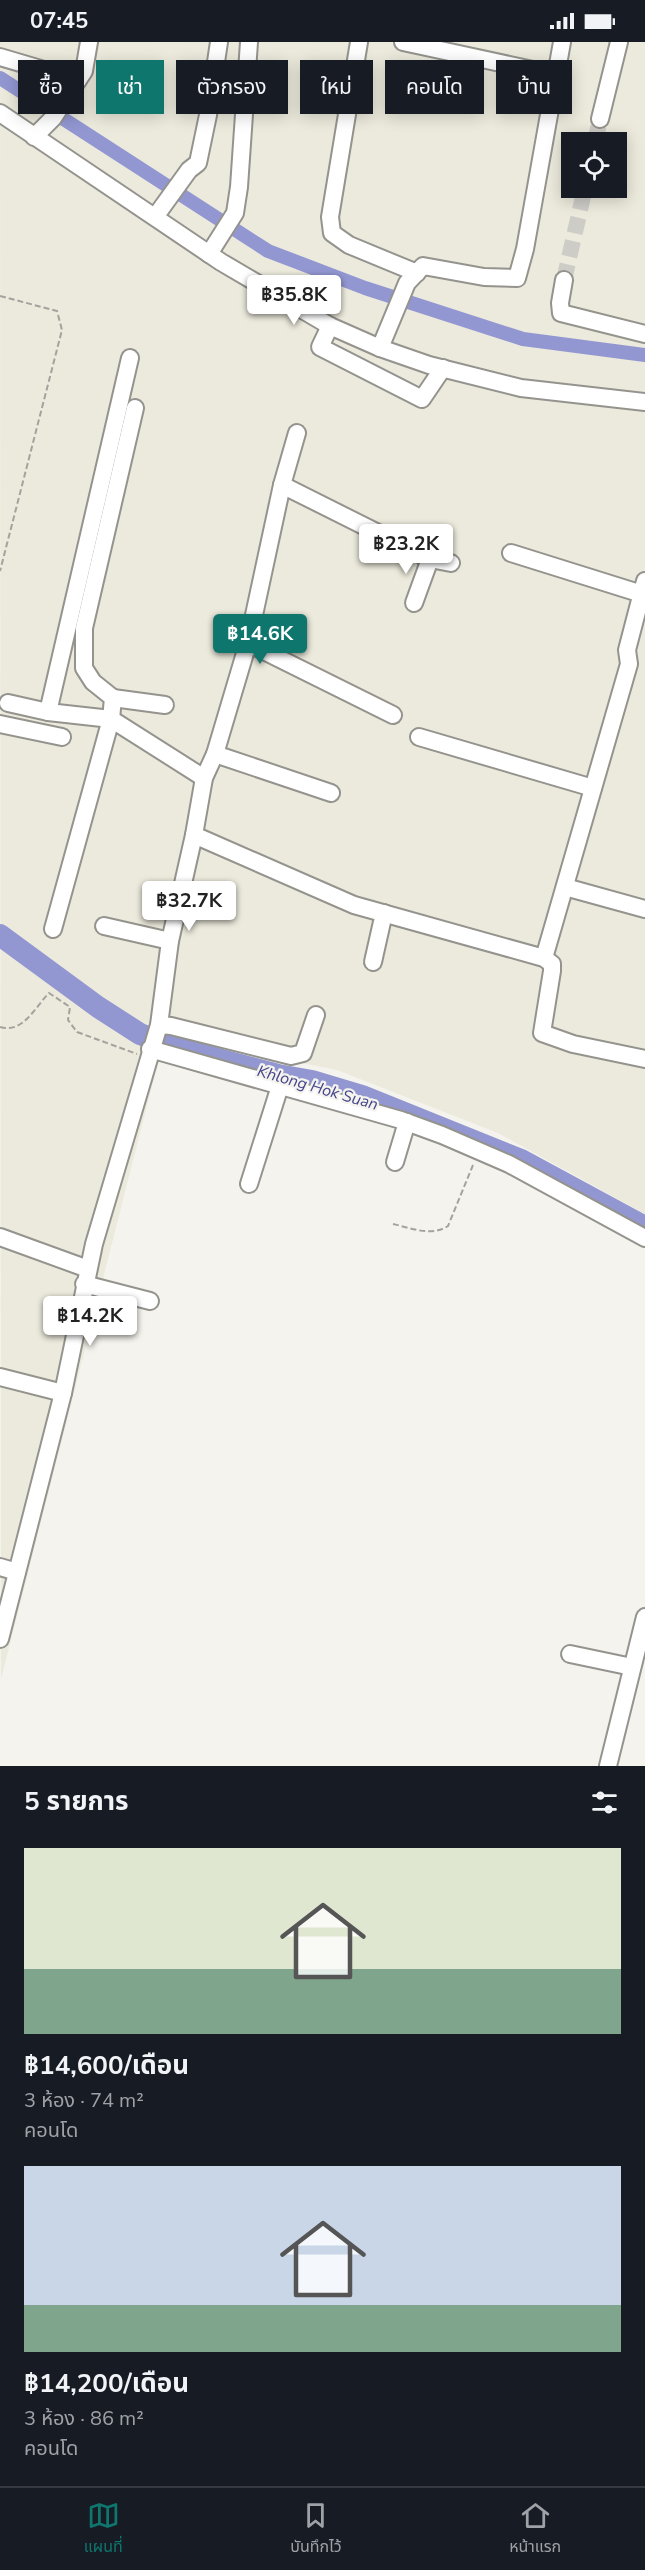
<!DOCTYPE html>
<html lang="th">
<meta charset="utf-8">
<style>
body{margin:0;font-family:"Nunito Sans","Noto Sans Thai",sans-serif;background:#242831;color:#f1f3f6;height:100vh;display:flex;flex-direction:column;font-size:22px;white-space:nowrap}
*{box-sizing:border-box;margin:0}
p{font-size:20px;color:#9ea1a6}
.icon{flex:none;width:33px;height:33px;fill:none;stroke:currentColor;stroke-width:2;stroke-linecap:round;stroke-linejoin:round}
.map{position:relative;height:1724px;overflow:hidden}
.side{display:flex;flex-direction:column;background:#171b24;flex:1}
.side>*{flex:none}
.banner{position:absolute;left:18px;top:18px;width:609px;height:54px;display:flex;gap:12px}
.fabs{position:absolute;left:561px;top:90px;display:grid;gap:12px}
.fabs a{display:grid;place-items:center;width:66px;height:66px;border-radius:0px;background:#171b24;box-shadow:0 3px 15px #0003;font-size:30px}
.price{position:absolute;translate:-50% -51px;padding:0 14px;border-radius:6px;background:#fff;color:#222;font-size:20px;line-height:39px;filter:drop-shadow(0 2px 3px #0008)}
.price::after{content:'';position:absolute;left:50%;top:36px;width:18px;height:14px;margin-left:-9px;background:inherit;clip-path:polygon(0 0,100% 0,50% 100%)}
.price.selected{background:#0f766e;color:#fff}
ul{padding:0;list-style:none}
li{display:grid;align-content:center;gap:12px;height:318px;padding:0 24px}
li span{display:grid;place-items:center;height:186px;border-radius:0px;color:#555}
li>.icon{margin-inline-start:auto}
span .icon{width:108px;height:108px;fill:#fffc;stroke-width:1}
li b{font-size:26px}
h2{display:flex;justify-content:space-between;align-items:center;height:72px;padding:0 24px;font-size:26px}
.tag{padding:0 21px;border-radius:0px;background:#171b24;box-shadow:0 3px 15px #0003;font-size:21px;line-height:54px}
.tag.selected{background:#0f766e;color:#fff}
.status{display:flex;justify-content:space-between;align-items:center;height:42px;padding:0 30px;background:#171b24;direction:ltr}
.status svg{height:16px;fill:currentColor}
.dock{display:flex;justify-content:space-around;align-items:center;height:84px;border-top:2px solid #363941;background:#171b24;font-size:16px;color:#9ea1a6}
.dock a{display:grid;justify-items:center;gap:3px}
.dock .selected{color:#0f766e}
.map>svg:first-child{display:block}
.built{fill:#eceadc;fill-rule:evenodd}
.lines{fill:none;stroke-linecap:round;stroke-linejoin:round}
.canal{stroke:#9297d2;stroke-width:14}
.river{stroke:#9297d2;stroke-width:22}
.minor-tunnel{stroke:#ceccc7;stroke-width:16;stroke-dasharray:16 8;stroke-linecap:butt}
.minor-casing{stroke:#94938d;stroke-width:20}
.path{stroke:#a4a29e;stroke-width:2;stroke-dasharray:6 3;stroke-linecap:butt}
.minor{stroke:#fff;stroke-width:16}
.labels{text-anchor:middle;stroke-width:4.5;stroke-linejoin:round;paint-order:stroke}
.water-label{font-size:16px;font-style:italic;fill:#43448c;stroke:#f5f3ed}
</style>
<div class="status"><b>07:45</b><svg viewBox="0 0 49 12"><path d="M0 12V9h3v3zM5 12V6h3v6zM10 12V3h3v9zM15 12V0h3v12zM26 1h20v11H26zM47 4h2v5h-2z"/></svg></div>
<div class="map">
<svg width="645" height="1724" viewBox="0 0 645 1724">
<rect width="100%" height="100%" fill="#f5f3ed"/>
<path class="built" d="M0,0H645V1172L498,1091L337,1028L271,1015L166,989L1,1637ZM572,100H616V146H572Z"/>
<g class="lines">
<polyline class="canal" points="0,36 268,209 365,246 523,297 645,313"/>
<polyline class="river" points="0,893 98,965 140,992 174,1005 233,1021 278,1033 312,1039 362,1054 521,1118 645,1185"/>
<g class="minor-tunnel">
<polyline points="595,100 600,77"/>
<polyline points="564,238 585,146"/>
</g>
<g class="minor-casing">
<g id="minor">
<polyline points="359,0 330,175 332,191 349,203 417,231"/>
<polyline points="403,0 556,33"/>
<polyline points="0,15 78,38"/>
<polyline points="0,71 221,220 330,284 380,306 429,323 521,346 645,360"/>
<polyline points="600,77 619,0"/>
<polyline points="34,95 53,76 84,29 89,0"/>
<polyline points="155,175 189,128 198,121 208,73 219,0"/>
<polyline points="209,212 235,171 239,145 249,0"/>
<polyline points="564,238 560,261 561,271 645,292"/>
<polyline points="330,284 320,305 422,357 443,326"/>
<polyline points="380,306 407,241 423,224 484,235 517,236 525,207 562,0"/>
<polyline points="282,443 430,517 451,521"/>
<polyline points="511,511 642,552"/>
<polyline points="414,561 430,517"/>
<polyline points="248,601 393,673"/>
<polyline points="113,656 165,663"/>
<polyline points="8,661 48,670 111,677 204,736"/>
<polyline points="48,670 130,316"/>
<polyline points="0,682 62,695"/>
<polyline points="419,695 593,746"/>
<polyline points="215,712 331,751"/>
<polyline points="194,793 354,863 544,916 552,922 552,929 542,991 573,1002 645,1017"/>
<polyline points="565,845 645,867"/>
<polyline points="104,884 170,899"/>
<polyline points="53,887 111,677 113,656 93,640 84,626 84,586 135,366"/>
<polyline points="544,916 629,622 627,608 645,539"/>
<polyline points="373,920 384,871"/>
<polyline points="159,983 171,984 291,1014 303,1011 316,973"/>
<polyline points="150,1007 401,1078 442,1093 509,1122 645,1196"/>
<polyline points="395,1120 407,1080"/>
<polyline points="249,1142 280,1044"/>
<polyline points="0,1195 88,1227"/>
<polyline points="84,1242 150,1259"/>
<polyline points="0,1335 63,1351"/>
<polyline points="0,1525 17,1530"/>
<polyline points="0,1597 63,1351 94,1202 159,983 170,899 194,793 204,736 215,712 248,601 282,443 297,391"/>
<polyline points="570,1612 632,1625"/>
<polyline points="608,1724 645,1575"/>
</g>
</g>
<g class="path">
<polyline points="0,254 57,269 62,288 0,529"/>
<path d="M0,985C23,992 35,965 49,951L70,965L68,978L77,990L137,1012"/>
<path d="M393,1182C411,1186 431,1195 448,1184L473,1123"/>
</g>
<use href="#minor" class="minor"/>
</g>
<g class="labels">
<g class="water-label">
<text transform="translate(318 1045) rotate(16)" y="6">Khlong Hok Suan</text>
</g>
</g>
</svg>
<div class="fabs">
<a><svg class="icon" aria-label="locate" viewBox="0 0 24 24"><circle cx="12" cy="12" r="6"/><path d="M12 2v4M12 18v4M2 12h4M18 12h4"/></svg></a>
</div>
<b class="price" style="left:294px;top:284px">฿35.8K</b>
<b class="price" style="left:406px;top:533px">฿23.2K</b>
<b class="price selected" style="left:260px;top:623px">฿14.6K</b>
<b class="price" style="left:189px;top:890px">฿32.7K</b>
<b class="price" style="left:90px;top:1305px">฿14.2K</b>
<div class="banner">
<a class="tag">ซื้อ</a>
<a class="tag selected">เช่า</a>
<a class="tag">ตัวกรอง</a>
<a class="tag">ใหม่</a>
<a class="tag">คอนโด</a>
<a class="tag">บ้าน</a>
</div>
</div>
<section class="side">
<h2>5 รายการ<svg class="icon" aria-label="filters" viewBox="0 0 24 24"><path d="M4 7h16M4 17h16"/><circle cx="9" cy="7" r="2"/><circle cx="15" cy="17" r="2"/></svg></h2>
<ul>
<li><span style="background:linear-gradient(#dfe7d0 65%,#7fa58c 0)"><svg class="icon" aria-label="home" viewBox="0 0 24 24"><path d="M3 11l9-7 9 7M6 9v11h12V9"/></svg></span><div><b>฿14,600/เดือน</b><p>3 ห้อง · 74 m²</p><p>คอนโด</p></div></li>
<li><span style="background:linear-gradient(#c9d6e8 75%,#7fa58c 0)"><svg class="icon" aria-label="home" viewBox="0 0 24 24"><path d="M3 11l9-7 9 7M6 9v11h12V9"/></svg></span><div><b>฿14,200/เดือน</b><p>3 ห้อง · 86 m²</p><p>คอนโด</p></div></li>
</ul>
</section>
<nav class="dock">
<a class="selected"><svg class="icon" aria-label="map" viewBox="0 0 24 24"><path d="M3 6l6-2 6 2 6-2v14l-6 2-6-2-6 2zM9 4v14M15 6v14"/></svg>แผนที่</a>
<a><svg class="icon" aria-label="saved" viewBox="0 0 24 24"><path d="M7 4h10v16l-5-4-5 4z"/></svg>บันทึกไว้</a>
<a><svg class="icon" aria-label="home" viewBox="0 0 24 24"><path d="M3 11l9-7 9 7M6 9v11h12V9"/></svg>หน้าแรก</a>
</nav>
